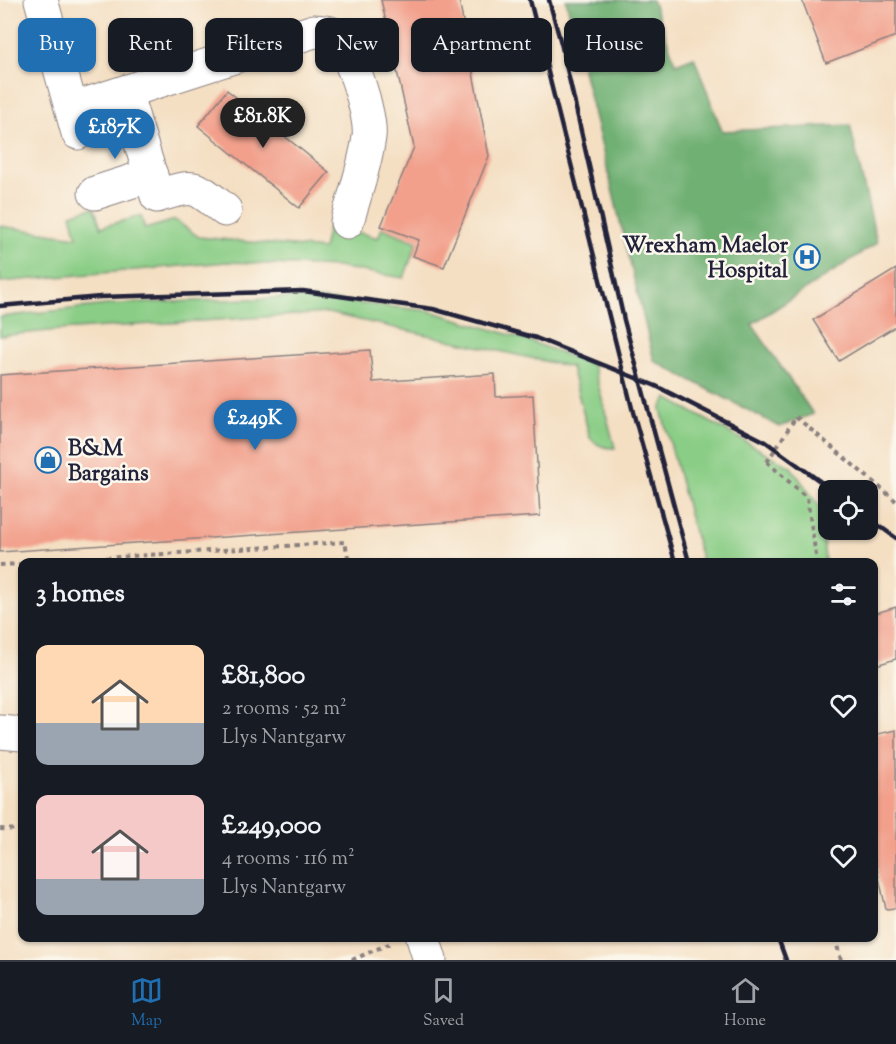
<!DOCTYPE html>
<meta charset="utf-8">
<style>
body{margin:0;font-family:"Sorts Mill Goudy",serif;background:#20242c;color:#f1f3f6;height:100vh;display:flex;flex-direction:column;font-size:22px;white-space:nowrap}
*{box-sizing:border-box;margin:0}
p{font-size:20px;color:#9ea1a6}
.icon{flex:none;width:33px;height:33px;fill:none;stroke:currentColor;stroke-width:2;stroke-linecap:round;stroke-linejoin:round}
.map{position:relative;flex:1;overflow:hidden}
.panel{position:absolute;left:18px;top:558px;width:860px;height:384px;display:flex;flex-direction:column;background:#171b24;border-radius:12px;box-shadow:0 2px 4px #0004}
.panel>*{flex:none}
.top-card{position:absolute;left:18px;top:18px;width:861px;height:54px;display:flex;gap:12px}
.fabs{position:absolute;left:818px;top:480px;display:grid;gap:12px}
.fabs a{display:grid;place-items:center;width:60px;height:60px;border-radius:12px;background:#171b24;box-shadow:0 2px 4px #0004;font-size:30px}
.price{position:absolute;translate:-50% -51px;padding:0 14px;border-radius:21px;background:#1f6fb2;color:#fff;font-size:20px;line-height:39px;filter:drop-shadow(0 2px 3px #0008)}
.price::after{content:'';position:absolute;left:50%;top:36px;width:18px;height:14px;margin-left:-9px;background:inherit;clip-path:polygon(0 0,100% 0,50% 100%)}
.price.current{background:#222;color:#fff}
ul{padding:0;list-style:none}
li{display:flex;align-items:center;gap:18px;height:150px;padding:0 18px}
li span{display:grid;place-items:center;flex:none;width:168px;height:120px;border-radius:12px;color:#555}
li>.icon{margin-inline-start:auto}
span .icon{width:72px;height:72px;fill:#fffc;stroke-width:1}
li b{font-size:26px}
h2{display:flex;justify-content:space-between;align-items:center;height:72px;padding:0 18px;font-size:26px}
.chip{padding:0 21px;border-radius:12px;background:#171b24;box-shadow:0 2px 4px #0004;font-size:21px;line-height:54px}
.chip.current{background:#1f6fb2;color:#fff}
.dock{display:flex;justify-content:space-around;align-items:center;height:84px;border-top:2px solid #363941;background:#171b24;font-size:16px;color:#9ea1a6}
.dock a{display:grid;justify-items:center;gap:3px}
.dock .current{color:#1f6fb2}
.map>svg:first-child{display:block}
.green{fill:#8acd86;stroke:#567860;stroke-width:1.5}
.forest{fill:#6fb073;stroke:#486957;stroke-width:1.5}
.building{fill:#f2a08c}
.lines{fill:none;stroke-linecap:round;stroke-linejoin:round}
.minor-casing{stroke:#8b807f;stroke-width:35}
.major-casing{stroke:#8b807f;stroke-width:35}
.path{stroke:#8b807f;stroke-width:4;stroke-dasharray:4.5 4.5;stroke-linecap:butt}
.minor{stroke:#fff;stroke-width:33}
.major{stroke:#fff;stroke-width:33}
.rail{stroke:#22223b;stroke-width:4.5}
.path-bridge{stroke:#8b807f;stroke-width:4;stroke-dasharray:4.5 4.5;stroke-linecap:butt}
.labels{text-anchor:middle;stroke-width:5;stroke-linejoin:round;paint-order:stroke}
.poi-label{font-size:22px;font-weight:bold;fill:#22223b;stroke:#fbf7ec;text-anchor:end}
</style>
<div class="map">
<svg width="896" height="960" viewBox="0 0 896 960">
<rect width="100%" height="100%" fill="#fbf7ec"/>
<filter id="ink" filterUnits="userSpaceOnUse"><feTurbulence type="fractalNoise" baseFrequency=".0167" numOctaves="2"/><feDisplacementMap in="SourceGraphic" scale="12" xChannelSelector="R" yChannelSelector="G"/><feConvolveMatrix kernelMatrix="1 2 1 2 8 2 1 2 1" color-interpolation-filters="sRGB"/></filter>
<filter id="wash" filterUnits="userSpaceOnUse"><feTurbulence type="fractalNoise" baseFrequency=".008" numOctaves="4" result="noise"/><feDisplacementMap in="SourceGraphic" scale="24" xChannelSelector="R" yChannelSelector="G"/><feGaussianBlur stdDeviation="1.35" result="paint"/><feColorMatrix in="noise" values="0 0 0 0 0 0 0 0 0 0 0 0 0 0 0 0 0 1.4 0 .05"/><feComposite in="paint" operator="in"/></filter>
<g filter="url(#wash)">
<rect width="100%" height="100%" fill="#f4dfc3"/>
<g class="green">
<polygon points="94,207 101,227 141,216 145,229 175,220 199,237 323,249 329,224 378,238 382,228 417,242 404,278 337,267 227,262 0,282 0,226 77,237 71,214"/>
<path d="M301,297L430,311L524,339L593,365L615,448C604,448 598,446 590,438L571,367L328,313L59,330L0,336V317L116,304Z"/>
<polygon points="667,398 791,467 821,509 825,562 702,562 661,409"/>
</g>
<polygon class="forest" points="566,0 652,0 676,64 694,57 722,131 850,125 877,243 752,324 813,414 780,427 654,361"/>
<g id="blocks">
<g class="building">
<polygon points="381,0 459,0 489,156 444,267 413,256 419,240 381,226 414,147"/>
<polygon points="802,0 896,0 896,36 826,63"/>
<polygon points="227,90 329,172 299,208 198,126"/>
<polygon points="896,269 896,326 839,361 813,320"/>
<polygon points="370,350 373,382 495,374 496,397 533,395 540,516 0,552 0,375"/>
<polygon points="896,607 896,659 873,666 873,614"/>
<polygon points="896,730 896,908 886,909 873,852 873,735"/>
</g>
</g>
</g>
<g filter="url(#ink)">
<use href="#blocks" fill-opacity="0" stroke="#8b807f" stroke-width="1.5"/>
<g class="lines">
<g class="minor-casing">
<g id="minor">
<polyline points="41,0 78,133"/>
<path d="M125,92L157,196C196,184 194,185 225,210"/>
<path d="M72,109L314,31C319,32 328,31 332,34C350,45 372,116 369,137C365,166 355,194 347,222"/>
<polyline points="95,193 151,175"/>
</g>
</g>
<g class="major-casing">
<g id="major">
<polyline points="0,732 22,734"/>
<polyline points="423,938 430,960"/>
</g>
</g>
<g class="path">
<polyline points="796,417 896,501"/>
<polyline points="767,462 807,498 817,562"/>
<polyline points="43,562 345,542 349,562"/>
<polyline points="0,565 22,564"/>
<polyline points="0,829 22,830"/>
<polyline points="835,938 841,960"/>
<polyline points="352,960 393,942"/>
</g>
<use href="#minor" class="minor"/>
<use href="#major" class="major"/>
<g class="rail">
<polyline points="530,0 633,412 675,562"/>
<polyline points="549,0 562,47 624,320 689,562"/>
<polyline points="0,306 100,297 303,291 433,309 536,338 656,386 766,442 832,490"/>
<polyline points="867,517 896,538"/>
<polyline points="778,938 786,960"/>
</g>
<polyline class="path-bridge" points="767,462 796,417"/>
</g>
</g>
<defs>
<g id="hospital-ring" transform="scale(1.35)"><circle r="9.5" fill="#fbf7ec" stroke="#1f6fb2" stroke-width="1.5"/><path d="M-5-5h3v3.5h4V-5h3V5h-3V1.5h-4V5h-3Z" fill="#1f6fb2"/></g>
<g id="shop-ring" transform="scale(1.35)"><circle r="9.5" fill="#fbf7ec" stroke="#1f6fb2" stroke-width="1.5"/><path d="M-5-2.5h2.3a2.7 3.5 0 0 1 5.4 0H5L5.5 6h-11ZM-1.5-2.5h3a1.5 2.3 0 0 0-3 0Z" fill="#1f6fb2"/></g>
</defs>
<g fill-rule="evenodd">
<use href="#hospital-ring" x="807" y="257"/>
<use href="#shop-ring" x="48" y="460"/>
</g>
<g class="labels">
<g class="poi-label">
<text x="788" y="252">Wrexham Maelor<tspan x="788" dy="25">Hospital</tspan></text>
<text x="68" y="455" text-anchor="start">B&amp;M<tspan x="68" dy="25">Bargains</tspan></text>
</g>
</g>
</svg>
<div class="fabs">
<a><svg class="icon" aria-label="locate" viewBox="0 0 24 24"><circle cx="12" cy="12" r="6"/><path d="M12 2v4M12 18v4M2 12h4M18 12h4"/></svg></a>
</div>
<b class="price current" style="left:263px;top:149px">£81.8K</b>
<b class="price" style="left:115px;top:160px">£187K</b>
<b class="price" style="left:255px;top:451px">£249K</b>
<div class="top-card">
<a class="chip current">Buy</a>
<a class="chip">Rent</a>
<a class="chip">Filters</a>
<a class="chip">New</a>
<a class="chip">Apartment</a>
<a class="chip">House</a>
</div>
<section class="panel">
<h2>3 homes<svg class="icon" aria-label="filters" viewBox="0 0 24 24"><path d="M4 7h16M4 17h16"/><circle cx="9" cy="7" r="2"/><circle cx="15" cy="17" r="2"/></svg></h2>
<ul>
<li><span style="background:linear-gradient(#ffd9b3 65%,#9aa5b1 0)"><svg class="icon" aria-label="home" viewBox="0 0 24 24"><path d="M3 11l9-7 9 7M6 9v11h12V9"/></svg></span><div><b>£81,800</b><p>2 rooms · 52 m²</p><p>Llys Nantgarw</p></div><svg class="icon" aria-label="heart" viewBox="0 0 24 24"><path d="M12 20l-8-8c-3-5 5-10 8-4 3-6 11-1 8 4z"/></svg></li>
<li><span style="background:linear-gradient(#f6c9c9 70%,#9aa5b1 0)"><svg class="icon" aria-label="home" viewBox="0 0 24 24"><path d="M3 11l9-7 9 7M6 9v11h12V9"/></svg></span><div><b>£249,000</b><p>4 rooms · 116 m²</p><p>Llys Nantgarw</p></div><svg class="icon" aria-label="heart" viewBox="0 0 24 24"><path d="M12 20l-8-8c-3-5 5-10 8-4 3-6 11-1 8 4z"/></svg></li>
</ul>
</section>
</div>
<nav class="dock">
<a class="current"><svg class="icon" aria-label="map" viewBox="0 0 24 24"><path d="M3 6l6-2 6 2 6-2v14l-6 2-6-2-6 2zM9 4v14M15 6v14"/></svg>Map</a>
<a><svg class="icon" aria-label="saved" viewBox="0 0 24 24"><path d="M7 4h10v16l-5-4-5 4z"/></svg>Saved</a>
<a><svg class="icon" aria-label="home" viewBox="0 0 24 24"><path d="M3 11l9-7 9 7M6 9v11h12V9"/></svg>Home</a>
</nav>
